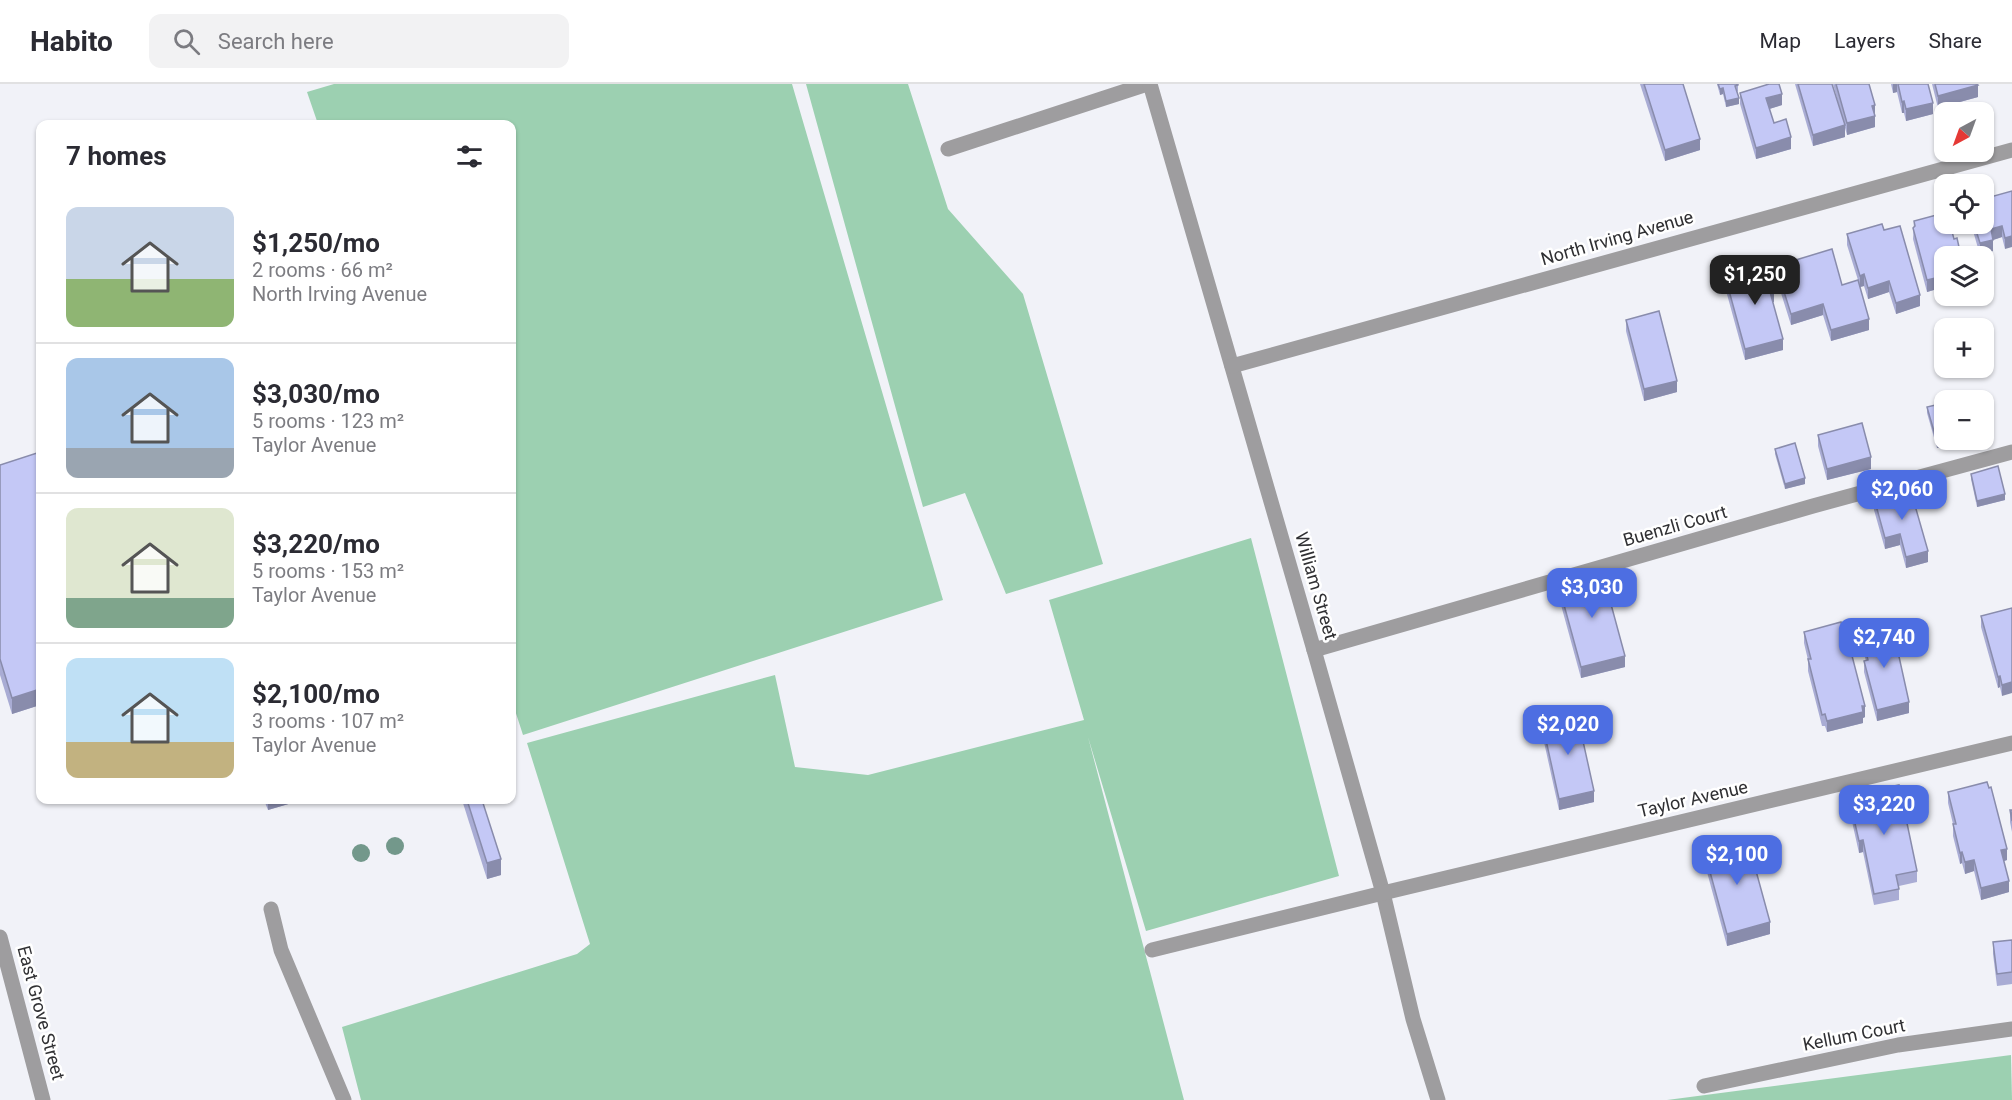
<!DOCTYPE html>
<meta charset="utf-8">
<style>
body{margin:0;font-family:Roboto,sans-serif;background:#f2f2f3;color:#2b2b33;height:100vh;display:flex;flex-direction:column;font-size:22px;white-space:nowrap}
*{box-sizing:border-box;margin:0}
p{font-size:20px;color:#7c7c81}
.icon{flex:none;width:33px;height:33px;fill:none;stroke:currentColor;stroke-width:2;stroke-linecap:round;stroke-linejoin:round}
.map{position:relative;flex:1;overflow:hidden}
.sheet{position:absolute;left:36px;top:36px;width:480px;height:684px;display:flex;flex-direction:column;background:#fff;border-radius:12px;box-shadow:0 2px 4px #0004}
.sheet>*{flex:none}
.needle{width:39px;rotate:221deg}
.fabs{position:absolute;left:1934px;top:18px;display:grid;gap:12px}
.fabs a{display:grid;place-items:center;width:60px;height:60px;border-radius:12px;background:#fff;box-shadow:0 2px 4px #0004;font-size:30px}
.price{position:absolute;translate:-50% -51px;padding:0 14px;border-radius:12px;background:#4d6ee2;color:#fff;font-size:20px;line-height:39px;filter:drop-shadow(0 2px 3px #0008)}
.price::after{content:'';position:absolute;left:50%;top:36px;width:18px;height:14px;margin-left:-9px;background:inherit;clip-path:polygon(0 0,100% 0,50% 100%)}
.price.active{background:#222;color:#fff}
ul{padding:0;list-style:none}
li{display:flex;align-items:center;gap:18px;height:150px;padding:0 30px}
li+li{border-top:2px solid #e1e1e2}
li span{display:grid;place-items:center;flex:none;width:168px;height:120px;border-radius:12px;color:#555}
li>.icon{margin-inline-start:auto}
span .icon{width:72px;height:72px;fill:#fffc;stroke-width:1}
li b{font-size:26px}
h2{display:flex;justify-content:space-between;align-items:center;height:72px;padding:0 30px;font-size:26px}
header{display:flex;align-items:center;gap:36px;box-sizing:border-box;height:84px;padding:0 30px;background:#fff;border-bottom:2px solid #e1e1e2}
header strong{font-size:28px}
nav{display:flex;gap:33px;margin-inline-start:auto;font-size:21px}
.search{width:420px;height:54px;background:#f2f2f3;display:flex;align-items:center;gap:15px;box-sizing:border-box;padding:0 21px;border-radius:12px;color:#7c7c81;font-size:22px}
.map>svg:first-child{display:block}
.green{fill:#9cd0b1}
.lines{fill:none;stroke-linecap:round;stroke-linejoin:round}
.service{stroke:#9e9d9f;stroke-width:15}
.minor{stroke:#9e9d9f;stroke-width:15}
.tree{fill:#73988b}
.wall{fill:#a9acd4}
.shaded-wall{fill:#898cac}
.building{fill:#c4c8f6;stroke:#898cac;stroke-width:1.5}
.labels{text-anchor:middle;stroke-width:5;stroke-linejoin:round;paint-order:stroke}
.street-label{font-size:18px;fill:#303033;stroke:#fff}
</style>
<header>
<strong>Habito</strong>
<div class="search"><svg class="icon" aria-label="search" viewBox="0 0 24 24"><circle cx="10" cy="10" r="6"/><path d="M15 15l6 6"/></svg>Search here</div>
<nav><a>Map</a><a>Layers</a><a>Share</a></nav>
</header>
<div class="map">
<svg width="2012" height="1016" viewBox="0 0 2012 1016">
<rect width="100%" height="100%" fill="#f1f2f8"/>
<g class="green">
<polygon points="334,0 792,0 943,516 523,651 512,617 512,40 318,40 307,8"/>
<polygon points="806,0 908,0 948,125 1023,210 1103,480 1006,510 965,409 923,423"/>
<polygon points="1251,454 1339,792 1146,847 1088,653 1184,1016 361,1016 342,943 577,870 590,860 527,659 775,591 795,683 868,691 1084,636 1049,516"/>
<polygon points="2011,971 2012,1016 1667,1016"/>
</g>
<g class="lines">
<g class="service">
<polyline points="948,65 1147,0"/>
<polyline points="1314,566 1813,422 2012,368"/>
<polyline points="271,825 281,866 344,1016"/>
<polyline points="1704,1002 1898,961 2012,945"/>
</g>
<g class="minor">
<polyline points="1150,0 1314,566 1383,809 1413,935 1438,1016"/>
<polyline points="1232,282 2012,66"/>
<polyline points="0,853 43,1016"/>
<polyline points="1152,866 1383,809 2012,659"/>
</g>
</g>
<g class="tree">
<circle cx="395" cy="762" r="9"/>
<circle cx="361" cy="769" r="9"/>
</g>
<g class="wall">
<polygon points="1640,0 1683,0 1700,66 1665,77"/>
<polygon points="1717,0 1738,0 1738,7 1737,8 1739,20 1726,23 1723,10 1720,11"/>
<polygon points="1795,0 1832,0 1845,53 1813,62"/>
<polygon points="1833,0 1869,0 1875,21 1875,43 1847,51"/>
<polygon points="1891,0 1928,0 1933,30 1906,37 1904,29 1902,29 1897,8 1893,9"/>
<polygon points="1932,0 1977,0 1978,13 1938,24"/>
<polygon points="1740,9 1782,21 1769,25 1774,39 1791,65 1756,75 1740,20"/>
<polygon points="2012,107 2005,165 2002,153 1993,156 1993,167 1980,171 1971,140 1983,140"/>
<polygon points="1914,137 1944,172 1944,203 1927,208 1913,155"/>
<polygon points="1884,146 1920,222 1896,230 1889,208 1868,215 1864,202 1860,203 1869,246 1831,257 1823,231 1791,241 1776,193 1776,182 1842,201 1858,196 1847,161 1847,150"/>
<polygon points="1725,192 1774,218 1773,218 1783,266 1745,276 1725,203"/>
<polygon points="1626,236 1677,308 1644,317 1626,247"/>
<polygon points="1927,323 1962,356 1962,357 1937,364 1927,329"/>
<polygon points="1818,351 1871,385 1827,396 1818,362"/>
<polygon points="1775,365 1805,400 1785,405 1775,370"/>
<polygon points="40,368 40,621 12,630 0,591 0,381"/>
<polygon points="1971,390 2005,416 1977,423 1971,395"/>
<polygon points="1874,414 1928,478 1906,484 1900,461 1885,465 1874,426"/>
<polygon points="1558,499 1625,583 1581,594 1558,510"/>
<polygon points="2012,524 2002,612 2000,603 1998,604 1981,543 1981,532"/>
<polygon points="1804,548 1865,633 1863,634 1863,639 1827,648 1825,642 1822,642 1808,587 1808,576 1804,559"/>
<polygon points="1861,548 1896,568 1909,629 1877,637 1864,588 1864,577 1866,577 1861,559"/>
<polygon points="1542,638 1594,718 1559,726 1542,649"/>
<polygon points="1948,708 2007,776 2004,777 2009,808 1981,816 1974,787 1965,790 1962,779 1960,780 1953,752 1953,740 1948,719"/>
<polygon points="1852,711 1917,787 1917,798 1899,802 1899,816 1874,821 1863,768 1859,769 1851,733"/>
<polygon points="264,716 302,716 268,726"/>
<polygon points="462,716 482,716 501,791 487,795"/>
<polygon points="2010,726 2012,726 2012,748 2010,738"/>
<polygon points="1704,766 1770,850 1727,862 1704,777"/>
<polygon points="2012,856 2012,900 1997,902 1993,870 1993,858"/>
</g>
<g class="shaded-wall">
<polygon points="1893,0 1897,0 1897,8 1893,9"/>
<polygon points="1978,1 1978,13 1938,24 1938,12"/>
<polygon points="1723,4 1723,10 1720,11 1720,5"/>
<polygon points="1782,10 1782,21 1766,26 1766,14"/>
<polygon points="1739,14 1739,20 1726,23 1726,17"/>
<polygon points="1904,17 1904,29 1902,29 1902,18"/>
<polygon points="1933,19 1933,30 1906,37 1906,25"/>
<polygon points="1875,21 1875,43 1847,51 1847,39 1872,22"/>
<polygon points="1845,41 1845,53 1813,62 1813,51"/>
<polygon points="1791,53 1791,65 1756,75 1756,64"/>
<polygon points="1700,55 1700,66 1665,77 1665,66"/>
<polygon points="2002,142 2002,153 1993,156 1993,167 1980,171 1980,159 1991,145"/>
<polygon points="2012,152 2012,163 2005,165 2005,154"/>
<polygon points="1864,190 1864,202 1860,203 1860,192"/>
<polygon points="1944,192 1944,203 1927,208 1927,196"/>
<polygon points="1889,197 1889,208 1868,215 1868,204"/>
<polygon points="1774,206 1774,218 1770,219 1770,208"/>
<polygon points="1920,211 1920,222 1896,230 1896,219"/>
<polygon points="1823,220 1823,231 1791,241 1791,230"/>
<polygon points="1869,235 1869,246 1831,257 1831,246"/>
<polygon points="1783,255 1783,266 1745,276 1745,265"/>
<polygon points="1677,297 1677,308 1644,317 1644,305"/>
<polygon points="1945,356 1962,356 1962,357 1937,364 1937,358"/>
<polygon points="1871,373 1871,385 1827,396 1827,385"/>
<polygon points="1805,394 1805,400 1785,405 1785,400"/>
<polygon points="2005,410 2005,416 1977,423 1977,417"/>
<polygon points="1900,450 1900,461 1885,465 1885,454"/>
<polygon points="1928,467 1928,478 1906,484 1906,473"/>
<polygon points="1625,572 1625,583 1581,594 1581,583"/>
<polygon points="2000,592 2000,603 1998,604 1998,593"/>
<polygon points="2012,598 2012,609 2002,612 2002,601"/>
<polygon points="40,605 40,621 12,630 12,614"/>
<polygon points="1909,618 1909,629 1877,637 1877,626"/>
<polygon points="1862,622 1865,622 1865,633 1863,634 1863,639 1827,648 1827,637"/>
<polygon points="1594,707 1594,718 1559,726 1559,715"/>
<polygon points="268,716 302,716 268,726"/>
<polygon points="1863,756 1863,768 1859,769 1859,757"/>
<polygon points="2007,765 2007,776 2001,778 2001,766"/>
<polygon points="1962,768 1962,779 1960,780 1960,769"/>
<polygon points="501,775 501,791 487,795 487,779"/>
<polygon points="1974,776 1974,787 1965,790 1965,778"/>
<polygon points="2009,797 2009,808 1981,816 1981,804"/>
<polygon points="1770,838 1770,850 1727,862 1727,850"/>
</g>
<g class="building">
<polygon points="1644,0 1683,0 1700,55 1665,66"/>
<polygon points="1718,0 1738,0 1738,1 1735,2 1739,14 1726,17 1723,4 1720,5"/>
<polygon points="1769,0 1779,0 1782,10 1766,14 1774,39 1786,35 1791,53 1756,64 1740,9"/>
<polygon points="1798,0 1832,0 1845,41 1813,51"/>
<polygon points="1836,0 1869,0 1875,21 1872,22 1875,32 1847,39"/>
<polygon points="1898,0 1928,0 1933,19 1906,25 1904,17 1902,18"/>
<polygon points="1935,0 1977,0 1978,1 1938,12"/>
<polygon points="2012,107 2012,152 2005,154 2002,142 1991,145 1993,156 1980,159 1974,140 1983,140 1983,115"/>
<polygon points="1944,129 1944,140 1950,140 1954,155 1957,154 1961,172 1944,172 1944,192 1927,196 1913,144 1915,142 1914,137"/>
<polygon points="1882,140 1884,146 1900,142 1920,211 1896,219 1889,197 1868,204 1864,190 1860,192 1847,150"/>
<polygon points="1832,165 1842,201 1858,196 1869,235 1831,246 1823,220 1791,230 1776,182"/>
<polygon points="1767,180 1774,206 1770,208 1783,255 1745,265 1725,192"/>
<polygon points="1659,227 1677,297 1644,305 1626,236"/>
<polygon points="1944,319 1944,356 1945,356 1937,358 1927,323"/>
<polygon points="1862,339 1871,373 1827,385 1818,351"/>
<polygon points="1795,359 1805,394 1785,400 1775,365"/>
<polygon points="40,368 40,605 12,614 0,575 0,381"/>
<polygon points="1998,382 2005,410 1977,417 1971,390"/>
<polygon points="1910,404 1928,467 1906,473 1900,450 1885,454 1874,414"/>
<polygon points="1602,487 1625,572 1581,583 1558,499"/>
<polygon points="2012,524 2012,598 2002,601 2000,592 1998,593 1981,532"/>
<polygon points="1841,538 1848,564 1850,564 1865,622 1862,622 1863,628 1827,637 1825,630 1822,631 1808,575 1811,575 1804,548"/>
<polygon points="1889,541 1896,568 1898,568 1909,618 1877,626 1864,577 1868,576 1861,548"/>
<polygon points="1577,630 1594,707 1559,715 1542,638"/>
<polygon points="1987,698 1989,704 1991,703 2007,765 2001,766 2009,797 1981,804 1974,776 1965,778 1962,768 1960,769 1953,740 1956,740 1948,708"/>
<polygon points="1899,701 1917,787 1896,791 1899,805 1874,810 1863,756 1859,757 1851,722 1854,721 1852,711"/>
<polygon points="467,716 482,716 501,775 487,779"/>
<polygon points="2010,726 2012,726 2012,737"/>
<polygon points="1747,754 1770,838 1727,850 1704,766"/>
<polygon points="2012,856 2012,888 1997,890 1993,858"/>
</g>
<g class="labels">
<g class="street-label">
<text transform="translate(1617 154) rotate(-16)" y="6">North Irving Avenue</text>
<text transform="translate(1675 442) rotate(-16)" y="6">Buenzli Court</text>
<text transform="translate(1316 502) rotate(74)" y="6">William Street</text>
<text transform="translate(1693 715) rotate(-13)" y="6">Taylor Avenue</text>
<text transform="translate(41 929) rotate(75)" y="6">East Grove Street</text>
<text transform="translate(1854 951) rotate(-11)" y="6">Kellum Court</text>
</g>
</g>
</svg>
<div class="fabs">
<a><svg class="needle" viewBox="-14 -14 28 28"><path d="M0-13l5 13h-10z" fill="#e53935"/><path d="M0 13l5-13h-10z" fill="#7c7c81"/></svg></a>
<a><svg class="icon" aria-label="locate" viewBox="0 0 24 24"><circle cx="12" cy="12" r="6"/><path d="M12 2v4M12 18v4M2 12h4M18 12h4"/></svg></a>
<a><svg class="icon" aria-label="layers" viewBox="0 0 24 24"><path d="M12 4l9 5-9 5-9-5zM3 14l9 5 9-5"/></svg></a>
<a>+</a>
<a>−</a>
</div>
<b class="price active" style="left:1755px;top:222px">$1,250</b>
<b class="price" style="left:1902px;top:437px">$2,060</b>
<b class="price" style="left:1592px;top:535px">$3,030</b>
<b class="price" style="left:1884px;top:585px">$2,740</b>
<b class="price" style="left:1568px;top:672px">$2,020</b>
<b class="price" style="left:1884px;top:752px">$3,220</b>
<b class="price" style="left:1737px;top:802px">$2,100</b>
<section class="sheet">
<h2>7 homes<svg class="icon" aria-label="filters" viewBox="0 0 24 24"><path d="M4 7h16M4 17h16"/><circle cx="9" cy="7" r="2"/><circle cx="15" cy="17" r="2"/></svg></h2>
<ul>
<li><span style="background:linear-gradient(#c9d6e8 60%,#8fb573 0)"><svg class="icon" aria-label="home" viewBox="0 0 24 24"><path d="M3 11l9-7 9 7M6 9v11h12V9"/></svg></span><div><b>$1,250/mo</b><p>2 rooms · 66 m²</p><p>North Irving Avenue</p></div></li>
<li><span style="background:linear-gradient(#a9c7e8 75%,#9aa5b1 0)"><svg class="icon" aria-label="home" viewBox="0 0 24 24"><path d="M3 11l9-7 9 7M6 9v11h12V9"/></svg></span><div><b>$3,030/mo</b><p>5 rooms · 123 m²</p><p>Taylor Avenue</p></div></li>
<li><span style="background:linear-gradient(#dfe7d0 75%,#7fa58c 0)"><svg class="icon" aria-label="home" viewBox="0 0 24 24"><path d="M3 11l9-7 9 7M6 9v11h12V9"/></svg></span><div><b>$3,220/mo</b><p>5 rooms · 153 m²</p><p>Taylor Avenue</p></div></li>
<li><span style="background:linear-gradient(#bfe0f5 70%,#c2b280 0)"><svg class="icon" aria-label="home" viewBox="0 0 24 24"><path d="M3 11l9-7 9 7M6 9v11h12V9"/></svg></span><div><b>$2,100/mo</b><p>3 rooms · 107 m²</p><p>Taylor Avenue</p></div></li>
</ul>
</section>
</div>
